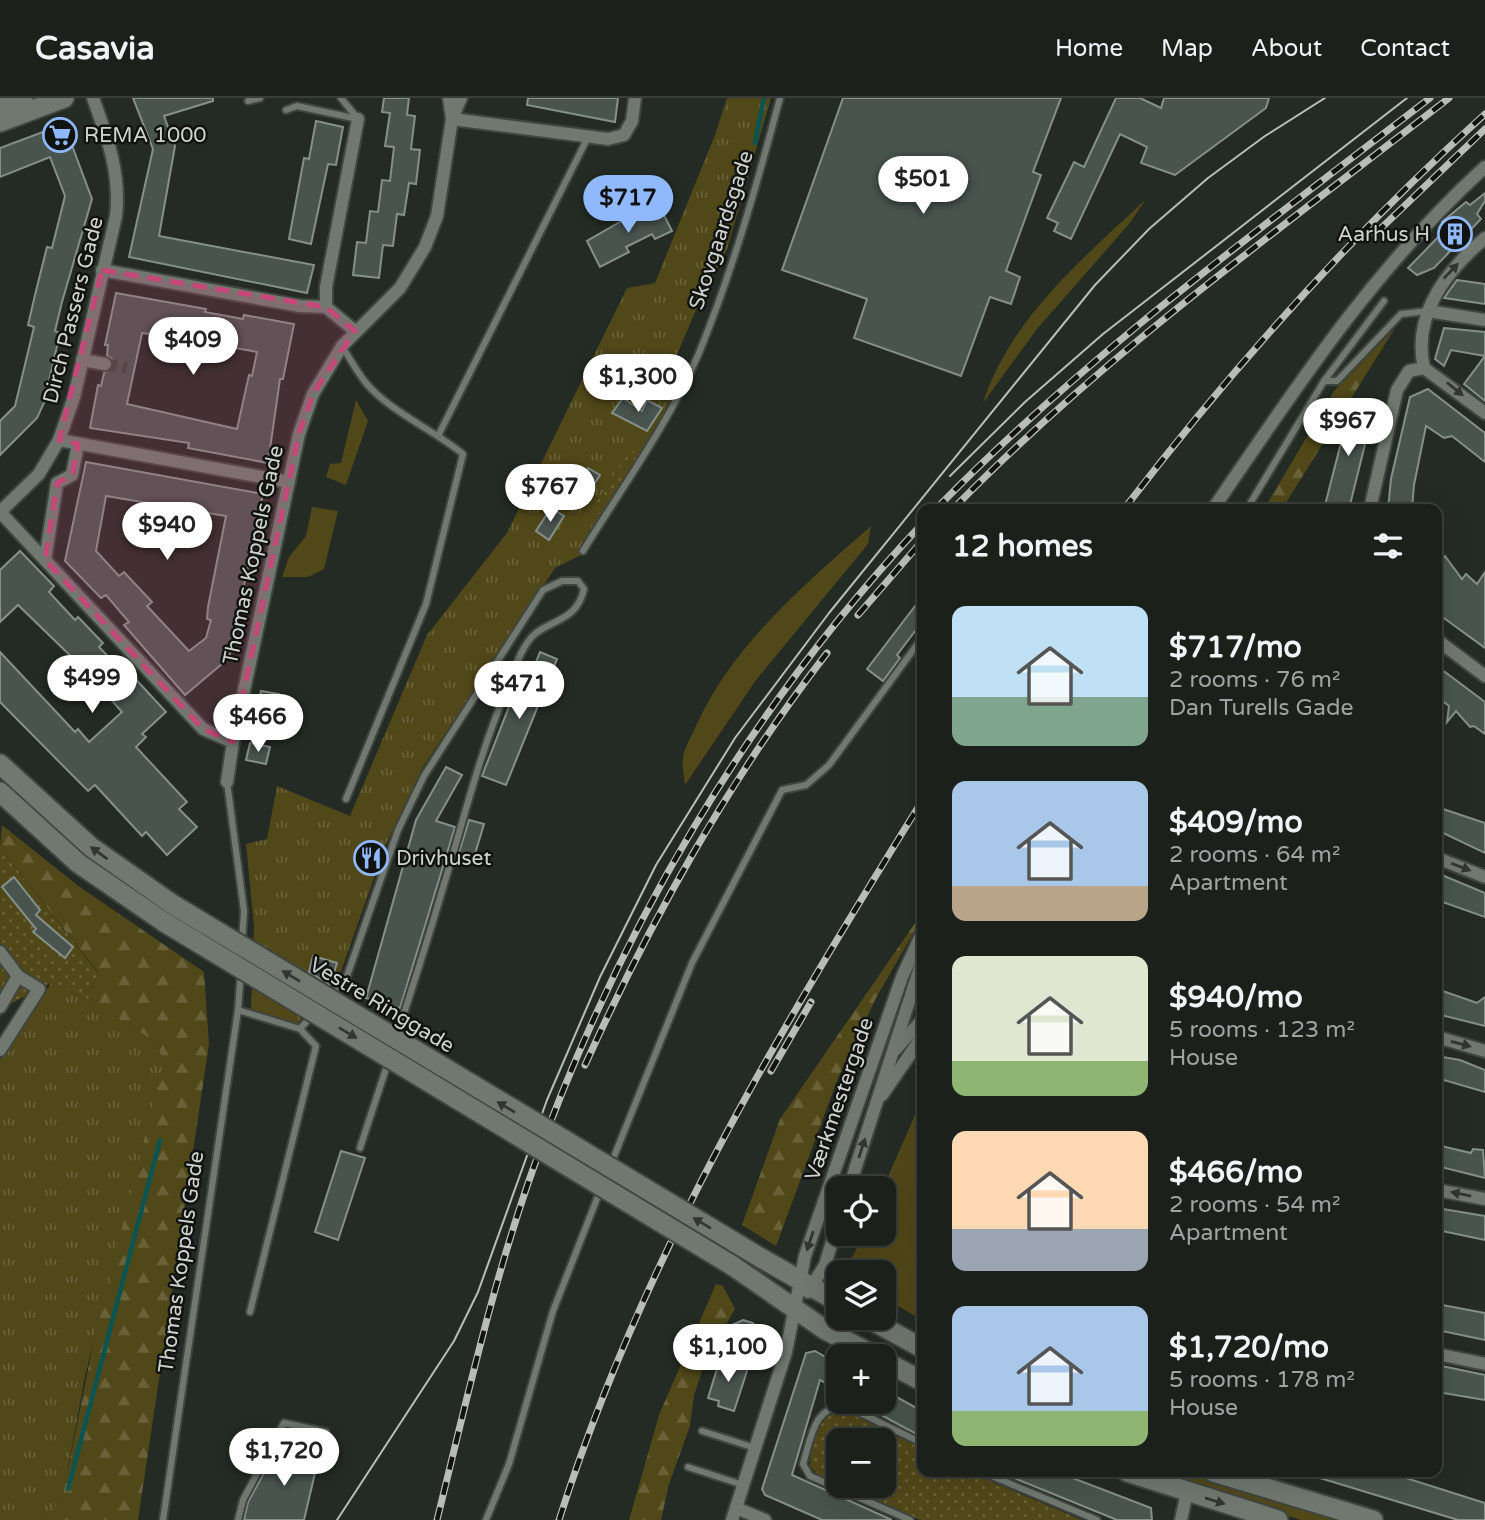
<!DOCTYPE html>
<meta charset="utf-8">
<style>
body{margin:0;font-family:"Varela Round",sans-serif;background:#242824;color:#f1f3f6;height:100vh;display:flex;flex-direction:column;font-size:26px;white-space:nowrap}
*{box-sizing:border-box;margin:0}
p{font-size:23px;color:#a0a3a3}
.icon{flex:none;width:38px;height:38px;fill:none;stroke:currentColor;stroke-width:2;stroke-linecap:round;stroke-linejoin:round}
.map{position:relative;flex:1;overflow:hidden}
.sheet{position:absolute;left:917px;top:406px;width:525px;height:973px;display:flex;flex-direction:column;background:#1b201b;border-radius:14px;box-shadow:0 7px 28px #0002,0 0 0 2px #393e3a}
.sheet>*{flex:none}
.buttons{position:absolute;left:826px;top:1078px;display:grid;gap:14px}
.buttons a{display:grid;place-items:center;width:70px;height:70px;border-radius:14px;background:#1b201b;box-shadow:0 7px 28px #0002,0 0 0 2px #393e3a;font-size:35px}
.price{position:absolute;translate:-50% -60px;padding:0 16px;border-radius:24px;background:#fff;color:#222;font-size:23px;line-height:46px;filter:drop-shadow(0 2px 4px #0008)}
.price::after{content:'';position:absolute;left:50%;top:42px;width:21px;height:16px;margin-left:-10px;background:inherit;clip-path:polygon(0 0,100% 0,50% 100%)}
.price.active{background:#90b8fd;color:#111}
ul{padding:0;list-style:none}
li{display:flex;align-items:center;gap:21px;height:175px;padding:0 35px}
li span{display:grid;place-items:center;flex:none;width:196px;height:140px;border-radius:14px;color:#555}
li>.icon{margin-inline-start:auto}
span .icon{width:84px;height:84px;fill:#fffc;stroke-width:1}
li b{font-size:30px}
h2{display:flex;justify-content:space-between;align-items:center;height:84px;padding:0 35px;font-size:30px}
header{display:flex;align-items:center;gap:42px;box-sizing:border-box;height:98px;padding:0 35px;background:#1b201b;border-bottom:2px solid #393e3a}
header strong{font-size:33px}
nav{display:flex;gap:38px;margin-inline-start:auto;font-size:24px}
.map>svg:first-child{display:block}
.grass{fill:#514819}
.forest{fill:url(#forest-firs)}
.park{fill:url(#park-tufts)}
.garden{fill:url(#garden-dots)}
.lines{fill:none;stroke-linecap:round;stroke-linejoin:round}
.stream{stroke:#0a5452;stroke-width:4.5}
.building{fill:#49544f;stroke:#85908b;stroke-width:2;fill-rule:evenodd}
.street-tunnel{stroke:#3e443e;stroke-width:12;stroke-dasharray:12 6;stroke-linecap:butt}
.lane-casing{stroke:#404540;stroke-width:10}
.street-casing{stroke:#404540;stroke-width:16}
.secondary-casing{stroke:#404540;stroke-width:23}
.lane{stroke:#707870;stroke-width:6}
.street{stroke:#707870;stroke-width:12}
.secondary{stroke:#707870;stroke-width:19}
.tram{stroke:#b8bdb8;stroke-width:2}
.rail-casing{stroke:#b8bdb8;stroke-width:7}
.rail{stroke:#101310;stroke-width:4.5;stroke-dasharray:13;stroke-linecap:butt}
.secondary-bridge-casing{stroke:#404540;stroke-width:23;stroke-linecap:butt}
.secondary-bridge{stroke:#707870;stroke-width:19}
.oneway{fill:#323632}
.marked{fill:#c64778;fill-opacity:0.2;stroke:#c64778;stroke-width:5;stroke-dasharray:14 9;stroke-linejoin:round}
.labels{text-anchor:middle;stroke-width:5;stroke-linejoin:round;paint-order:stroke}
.poi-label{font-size:21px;fill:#d0d4d0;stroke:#101310;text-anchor:start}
.street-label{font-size:21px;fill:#d0d4d0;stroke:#101310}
</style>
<header>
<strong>Casavia</strong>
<nav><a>Home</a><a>Map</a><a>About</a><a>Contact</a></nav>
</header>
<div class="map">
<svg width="1485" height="1422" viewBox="0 0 1485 1422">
<defs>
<pattern id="forest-firs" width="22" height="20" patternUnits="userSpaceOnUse" patternTransform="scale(1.75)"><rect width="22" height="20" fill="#514819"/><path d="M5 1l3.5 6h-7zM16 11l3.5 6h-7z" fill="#696239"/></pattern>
<pattern id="park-tufts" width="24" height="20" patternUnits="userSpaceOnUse" patternTransform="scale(1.75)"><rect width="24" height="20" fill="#514819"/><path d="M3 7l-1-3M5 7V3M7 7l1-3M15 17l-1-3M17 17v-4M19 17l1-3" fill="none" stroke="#696239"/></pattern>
<pattern id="garden-dots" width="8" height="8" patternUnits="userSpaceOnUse" patternTransform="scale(1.75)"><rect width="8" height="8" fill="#514819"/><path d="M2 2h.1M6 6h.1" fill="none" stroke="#696239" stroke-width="1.8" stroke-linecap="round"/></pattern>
</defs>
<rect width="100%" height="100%" fill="#242b24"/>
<g class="grass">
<path d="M1146,101L1129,126L1037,231L983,305C1011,219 1083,161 1146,101Z"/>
<polygon points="356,302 368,323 346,387 326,379 330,366 341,365"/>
<polygon points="312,409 338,413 324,471 308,479 282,479 289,459 306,438"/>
<path d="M871,428L868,446L756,582L685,687C684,678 682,669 683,660C684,651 691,639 695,630C733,546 803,488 871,428Z"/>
<polygon points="922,1001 922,1222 884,1200 884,1174 849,1174 848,1169 863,1136 884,1136 883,1090"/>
<polygon points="1149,1374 1195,1374 1344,1422 1301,1422"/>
</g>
<g class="forest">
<polygon points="1395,230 1282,411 1264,411 1334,293"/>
<polygon points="2,727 77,787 204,874 209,946 138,1422 41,1422 62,1401 154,943 88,902 98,874 0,750"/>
<polygon points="922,815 922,820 876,900 838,980 776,1148 742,1127 780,1021"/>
<polygon points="716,1186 723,1188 735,1211 706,1261 694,1297 690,1328 669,1386 661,1422 629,1422 659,1317"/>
</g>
<g class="park">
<polygon points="727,0 771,0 727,151 696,212 663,289 675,296 585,455 555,470 423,669 386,746 340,876 296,927 251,911 254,828 246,746 267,741 277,688 350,718 427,537 507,435 627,190 655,185 715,37"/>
<polygon points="51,885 92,904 154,943 164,962 85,1278 62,1402 41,1422 0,1422 0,962"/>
</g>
<g class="garden">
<polygon points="630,352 637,356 600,416 592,411"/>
<polygon points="0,750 98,875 88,902 51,885 8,907 0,919"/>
<path d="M837,1312L846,1313L922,1350V1374H969L1082,1422H920L843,1388H884V1342H838V1386L818,1377L810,1368C811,1347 817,1321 837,1312Z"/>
</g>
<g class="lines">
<g class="stream">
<polyline points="755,45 764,0"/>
<polyline points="68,1391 160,1042"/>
</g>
</g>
<g class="building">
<polygon points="133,0 213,0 213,3 164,18 175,48 159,138 314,167 307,195 129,159 153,51"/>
<polygon points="384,0 409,0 407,17 415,18 411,51 420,52 416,86 409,85 404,117 397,116 393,148 383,147 379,180 353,177 357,144 366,145 370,113 378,114 382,82 390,83 394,49 385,48 390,15 382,14"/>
<polygon points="528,0 618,0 615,24 527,7"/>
<polygon points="843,0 1061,0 1033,74 1041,77 1006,173 1020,179 1011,206 990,199 961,278 854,240 867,201 782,172"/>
<polygon points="1116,0 1140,0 1161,10 1164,0 1269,0 1266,10 1175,77 1141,65 1147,49 1120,36 1071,141 1054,133 1058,125 1047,120 1074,64 1084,69"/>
<polygon points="316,23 343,29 336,67 328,66 311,146 289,141 304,60 309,61"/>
<polygon points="64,26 92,101 62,204 55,233 60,235 44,305 37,320 0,357 0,323 15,308 34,229 28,227 35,197 47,149 52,150 65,98 50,59 0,79 0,50"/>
<polygon points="1485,95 1485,103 1477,116 1481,121 1434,170 1417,177 1408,170 1447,130 1442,124 1466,104 1470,107"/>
<polygon points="660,109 672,133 655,141 652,136 626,149 629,154 600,169 587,143 644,110 647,115"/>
<polygon points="1457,182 1485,186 1485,206 1444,200"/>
<path d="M116,195L206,211L205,214L243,221L244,217L294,226L283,281H280L268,365L188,350L189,345L90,330L98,287L101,288L104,275L113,268V262L107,257L108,247H105ZM142,235L192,242L191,247L234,255L235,250L257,254L252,278L249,277L237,331L127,306Z"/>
<polygon points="1444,230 1485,234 1485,258 1451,252 1444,268 1435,261"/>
<polygon points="1485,258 1485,303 1464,286"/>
<polygon points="1428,291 1485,335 1485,364 1452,338 1444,340 1426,328 1414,387 1412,411 1388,411 1391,381 1410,299"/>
<polygon points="623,300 642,313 647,302 662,310 647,333 612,315"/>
<polygon points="1346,306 1365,314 1370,326 1349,411 1324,411 1344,333 1336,326"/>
<path d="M86,364L263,396L229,560L185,597L124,527L129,524L106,497L101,500L65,463ZM106,398L226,418L208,509L207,521L211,522L206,540L189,553L147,508L152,504L124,474L119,478L96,453Z"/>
<polygon points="588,370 600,377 581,406 567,398 581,375 584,376"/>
<polygon points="551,410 564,418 549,442 536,433"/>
<polygon points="20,453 54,488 49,494 75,522 78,519 103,545 99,549 127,578 130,575 166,614 142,636 146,639 136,649 187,704 179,711 197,729 167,757 146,734 142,738 95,687 88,693 0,604 0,554 75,634 78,631 89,644 122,614 107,597 103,600 76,571 80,567 18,507 0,524 0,472"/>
<polygon points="1445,458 1462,481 1466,476 1477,486 1485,474 1485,550 1437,515 1437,465"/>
<polygon points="922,499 922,524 897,557 900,560 883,583 867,571"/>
<polygon points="540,554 557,561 506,687 482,678 519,583 527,586"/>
<polygon points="1437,568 1485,604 1485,636 1474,628 1470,629 1456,613 1447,624 1449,608 1437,599"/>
<polygon points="261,593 279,596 274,627 255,624"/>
<polygon points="250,645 270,649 266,666 246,662"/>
<polygon points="446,669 462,677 436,723 455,729 400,910 366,900 416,722"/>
<polygon points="1437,709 1485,725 1485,755 1437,732"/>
<polygon points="469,722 484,726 472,766 457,761"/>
<polygon points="1437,775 1485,795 1485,819 1437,802"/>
<polygon points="14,779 40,812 36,817 73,849 65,860 33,834 36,831 2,789"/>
<polygon points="313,858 337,865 330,887 309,874"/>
<polygon points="1437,891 1477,905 1485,899 1485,928 1437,916"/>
<polygon points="1437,958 1460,962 1485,972 1485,994 1444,982 1437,985"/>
<polygon points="1437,1047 1471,1055 1473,1051 1483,1052 1485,1080 1437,1068"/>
<polygon points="341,1053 365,1060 338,1142 315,1134"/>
<polygon points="1437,1110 1485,1118 1485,1142 1437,1132"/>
<polygon points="1437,1206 1485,1215 1485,1242 1437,1232"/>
<polygon points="743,1222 753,1225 760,1236 756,1248 738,1256 728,1239 732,1227"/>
<polygon points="815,1253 838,1266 838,1292 820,1282 792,1377 892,1422 822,1422 765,1397 762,1391 806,1255"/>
<polygon points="720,1261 748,1270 734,1313 718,1308 719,1303 708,1300"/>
<polygon points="1437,1267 1485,1277 1485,1302 1437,1294"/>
<polygon points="884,1292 922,1313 922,1339 857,1304 884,1304"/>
<polygon points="282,1347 315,1355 310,1374 315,1375 304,1422 244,1422 248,1404 270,1364 277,1366"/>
<polygon points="999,1374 1057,1374 1151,1410 1152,1422 1117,1422"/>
<polygon points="1311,1374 1387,1374 1485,1405 1485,1422 1458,1422 1310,1377"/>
</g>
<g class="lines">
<polyline class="street-tunnel" points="105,266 127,270"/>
<g class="lane-casing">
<g id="lane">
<polyline points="341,0 358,21"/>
<polyline points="248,3 260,0"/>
<polyline points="286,12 297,8 358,21"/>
<path d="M342,248C350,261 357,274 366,285C388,312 435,333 463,356L426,506L346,701"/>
<polyline points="1324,283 1337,283 1401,216 1428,213"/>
<polyline points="439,336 588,39"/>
<polyline points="1251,404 1324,283 1384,203"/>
<path d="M583,453C623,388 669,325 699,255C733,172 757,86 780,0"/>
<polyline points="227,684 244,813 242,845"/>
<path d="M330,897L347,878L398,732L424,678L543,492L562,483H578L584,491C577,521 557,520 536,535C521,547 514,574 507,591C479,656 463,725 442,793C417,879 388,964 360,1050"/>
<polyline points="238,912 300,931 311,918"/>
<polyline points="611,1066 692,865 782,692 806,687 829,667 922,540"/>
<polyline points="250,1214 316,948 300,931"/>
<polyline points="702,1333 755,1350"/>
<polyline points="688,1369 743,1387"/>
<polyline points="982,1374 1097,1422"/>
<polyline points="163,1422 238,912 241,873"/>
<polyline points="238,1422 243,1402 284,1325 326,1334"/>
<polyline points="486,1422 509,1366 553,1213 600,1093"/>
<path d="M910,1422L810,1378L803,1366C811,1340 814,1305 848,1309L922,1345"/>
</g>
</g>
<g class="street-casing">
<g id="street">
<polyline points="449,0 452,21"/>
<polyline points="452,21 608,41 624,37 632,23 635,0"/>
<polyline points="102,172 300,208 326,209 355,233"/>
<polyline points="326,209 326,189 358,21"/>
<polyline points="1428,213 1485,222"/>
<polyline points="82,262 105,266"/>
<path d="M1424,270C1412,217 1446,173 1485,140"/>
<polyline points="1424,270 1485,315"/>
<polyline points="59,342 289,384"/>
<path d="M1213,411C1297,288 1374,170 1485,69"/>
<polyline points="1370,411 1397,292 1409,273 1424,270"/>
<path d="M0,414L39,376L59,342L74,299L116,118C121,75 107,39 93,0"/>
<polyline points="0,414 203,631 233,644"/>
<polyline points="45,462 57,385 72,377 78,346"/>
<polyline points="1437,542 1485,578"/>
<polyline points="227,684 233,644 299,336 313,296 342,248 400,190 425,149 437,118 452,21 461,0"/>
<polyline points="1437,760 1485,779"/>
<polyline points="0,854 18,878 0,909"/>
<polyline points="1437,939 1485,953"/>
<polyline points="0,952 39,891 18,878"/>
<polyline points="895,952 922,922"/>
<polyline points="882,997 922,939"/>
<polyline points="849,1090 922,863"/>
<polyline points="1437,1092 1485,1101"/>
<polyline points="808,1194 825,1167 838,1124"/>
<polyline points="1437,1256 1485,1266"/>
<polyline points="736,1410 765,1422"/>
<polyline points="732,1422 786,1254 805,1158 902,879 922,835"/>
<polyline points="1181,1422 1187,1394"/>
</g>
</g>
<g class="secondary-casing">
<g id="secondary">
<polyline points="0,9 23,0"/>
<polyline points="0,24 64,0"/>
<polyline points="0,666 91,749 172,806"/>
<polyline points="0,694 78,765 164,824"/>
<polyline points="761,1160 838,1204"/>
<polyline points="733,1168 824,1231 875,1258"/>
<polyline points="867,1220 922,1250"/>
<polyline points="884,1263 922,1283"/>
<polyline points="1127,1374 1278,1422"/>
<polyline points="1213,1374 1373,1422"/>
</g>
</g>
<use href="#lane" class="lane"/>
<use href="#street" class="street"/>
<use href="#secondary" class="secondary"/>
<g class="tram">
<polyline points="950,378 1025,304 1103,236 1407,0"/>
<polyline points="337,1422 454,1243 478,1194 547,1002 600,879 656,767 735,640 829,515 1095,187 1149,131 1208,80 1265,38 1325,0"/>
</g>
<g class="rail-casing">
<g id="rail">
<polyline points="1375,136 1485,31"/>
<path d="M936,411C1086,257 1260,131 1430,0"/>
<path d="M953,411C1103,257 1279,132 1449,0"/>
<path d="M1124,411C1233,269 1352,136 1485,16"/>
<polyline points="858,517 922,443"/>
<path d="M585,967C652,820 728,683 827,555"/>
<polyline points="771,973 811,904"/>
<path d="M437,1422C466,1305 492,1187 532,1074C617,835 748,611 922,426"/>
<path d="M559,1422C643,1159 778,935 922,703"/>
</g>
</g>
<use href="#rail" class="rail"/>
<g class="secondary-bridge-casing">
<g id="secondary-bridge">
<polyline points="172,806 761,1160"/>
<polyline points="164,824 733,1168"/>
</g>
</g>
<use href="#secondary-bridge" class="secondary-bridge"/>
</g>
<defs><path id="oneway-solid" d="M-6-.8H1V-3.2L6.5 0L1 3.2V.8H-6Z" transform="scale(1.75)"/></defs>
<g class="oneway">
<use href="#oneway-solid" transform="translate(1451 173) rotate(-46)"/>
<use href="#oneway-solid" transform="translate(1455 291) rotate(39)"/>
<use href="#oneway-solid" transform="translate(99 755) rotate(-144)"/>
<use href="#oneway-solid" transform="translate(1461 769) rotate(21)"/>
<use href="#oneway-solid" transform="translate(291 878) rotate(-149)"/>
<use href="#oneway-solid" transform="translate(348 935) rotate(31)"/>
<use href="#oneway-solid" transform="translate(1461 946) rotate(15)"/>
<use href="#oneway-solid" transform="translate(506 1009) rotate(-149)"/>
<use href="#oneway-solid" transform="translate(862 1050) rotate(-72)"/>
<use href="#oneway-solid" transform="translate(1461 1096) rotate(-169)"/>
<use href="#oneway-solid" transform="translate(702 1125) rotate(-149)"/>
<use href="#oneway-solid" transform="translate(810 1143) rotate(109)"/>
<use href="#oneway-solid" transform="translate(1215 1403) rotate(17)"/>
</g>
<path class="marked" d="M102,172L326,209L355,233L313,296L299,336L233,644L203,631L45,462L57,385L72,377L78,346L59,342Z"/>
<defs>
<g id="supermarket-ring" transform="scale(1.75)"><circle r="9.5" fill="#101310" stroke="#90b8fd" stroke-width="1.5"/><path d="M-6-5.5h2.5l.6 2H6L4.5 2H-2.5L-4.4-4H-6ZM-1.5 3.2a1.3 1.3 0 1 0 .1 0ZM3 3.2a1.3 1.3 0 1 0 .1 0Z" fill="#90b8fd"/></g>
<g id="building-ring" transform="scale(1.75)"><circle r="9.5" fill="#101310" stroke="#90b8fd" stroke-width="1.5"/><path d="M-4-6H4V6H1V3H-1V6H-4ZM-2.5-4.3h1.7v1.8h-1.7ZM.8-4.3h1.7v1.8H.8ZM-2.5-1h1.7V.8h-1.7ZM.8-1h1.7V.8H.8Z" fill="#90b8fd"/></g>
<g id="restaurant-ring" transform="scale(1.75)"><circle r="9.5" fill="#101310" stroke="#90b8fd" stroke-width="1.5"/><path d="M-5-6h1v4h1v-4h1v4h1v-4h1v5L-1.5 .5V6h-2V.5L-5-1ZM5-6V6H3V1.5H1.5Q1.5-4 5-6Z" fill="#90b8fd"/></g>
</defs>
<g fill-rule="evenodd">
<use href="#supermarket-ring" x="60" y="37"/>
<use href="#building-ring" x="1455" y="136"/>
<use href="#restaurant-ring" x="371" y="760"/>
</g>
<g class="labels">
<g class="poi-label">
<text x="84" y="44">REMA 1000</text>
<text x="1430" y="143" text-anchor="end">Aarhus H</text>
<text x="396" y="767">Drivhuset</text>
</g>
<g class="street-label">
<text transform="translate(721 132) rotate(-72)" y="7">Skovgaardsgade</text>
<text transform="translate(73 212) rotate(-76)" y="7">Dirch Passers Gade</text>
<text transform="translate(253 457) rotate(-78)" y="7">Thomas Koppels Gade</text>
<text transform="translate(382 907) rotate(31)" y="7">Vestre Ringgade</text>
<text transform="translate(839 1001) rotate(-71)" y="7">Værkmestergade</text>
<text transform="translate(181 1164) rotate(-82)" y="7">Thomas Koppels Gade</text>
</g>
</g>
</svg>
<div class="buttons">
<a><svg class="icon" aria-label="locate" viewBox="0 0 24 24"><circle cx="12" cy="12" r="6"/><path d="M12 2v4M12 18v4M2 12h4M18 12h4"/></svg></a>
<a><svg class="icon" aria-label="layers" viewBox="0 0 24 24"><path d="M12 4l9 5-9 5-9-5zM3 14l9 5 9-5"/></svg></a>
<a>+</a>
<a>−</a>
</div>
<b class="price" style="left:923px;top:118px">$501</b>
<b class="price active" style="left:628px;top:137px">$717</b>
<b class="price" style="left:193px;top:279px">$409</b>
<b class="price" style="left:638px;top:316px">$1,300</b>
<b class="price" style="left:1348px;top:360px">$967</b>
<b class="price" style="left:550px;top:426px">$767</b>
<b class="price" style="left:167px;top:464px">$940</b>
<b class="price" style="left:92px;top:617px">$499</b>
<b class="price" style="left:519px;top:623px">$471</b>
<b class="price" style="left:258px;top:656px">$466</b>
<b class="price" style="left:728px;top:1286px">$1,100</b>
<b class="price" style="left:284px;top:1390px">$1,720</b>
<section class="sheet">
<h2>12 homes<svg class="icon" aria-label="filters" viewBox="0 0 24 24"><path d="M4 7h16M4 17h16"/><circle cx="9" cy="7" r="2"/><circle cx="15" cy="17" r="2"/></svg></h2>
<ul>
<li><span style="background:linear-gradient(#bfe0f5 65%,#7fa58c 0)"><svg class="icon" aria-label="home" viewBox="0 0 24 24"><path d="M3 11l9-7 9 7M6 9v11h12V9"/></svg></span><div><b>$717/mo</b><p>2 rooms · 76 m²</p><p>Dan Turells Gade</p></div></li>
<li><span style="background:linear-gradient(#a9c7e8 75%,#b9a48a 0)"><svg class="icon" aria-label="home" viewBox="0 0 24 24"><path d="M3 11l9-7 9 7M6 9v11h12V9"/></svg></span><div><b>$409/mo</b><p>2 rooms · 64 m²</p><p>Apartment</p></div></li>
<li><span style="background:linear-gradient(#dfe7d0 75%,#8fb573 0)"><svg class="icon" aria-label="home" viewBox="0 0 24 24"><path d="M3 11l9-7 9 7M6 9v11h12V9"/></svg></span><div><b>$940/mo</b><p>5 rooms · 123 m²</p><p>House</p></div></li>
<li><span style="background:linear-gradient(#ffd9b3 70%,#9aa5b1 0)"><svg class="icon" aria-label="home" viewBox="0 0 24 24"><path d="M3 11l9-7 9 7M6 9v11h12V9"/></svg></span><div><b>$466/mo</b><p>2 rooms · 54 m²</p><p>Apartment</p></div></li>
<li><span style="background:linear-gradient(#a9c7e8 75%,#8fb573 0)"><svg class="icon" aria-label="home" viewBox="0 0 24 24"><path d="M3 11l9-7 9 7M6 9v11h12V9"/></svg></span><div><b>$1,720/mo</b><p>5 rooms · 178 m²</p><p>House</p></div></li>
</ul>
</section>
</div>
